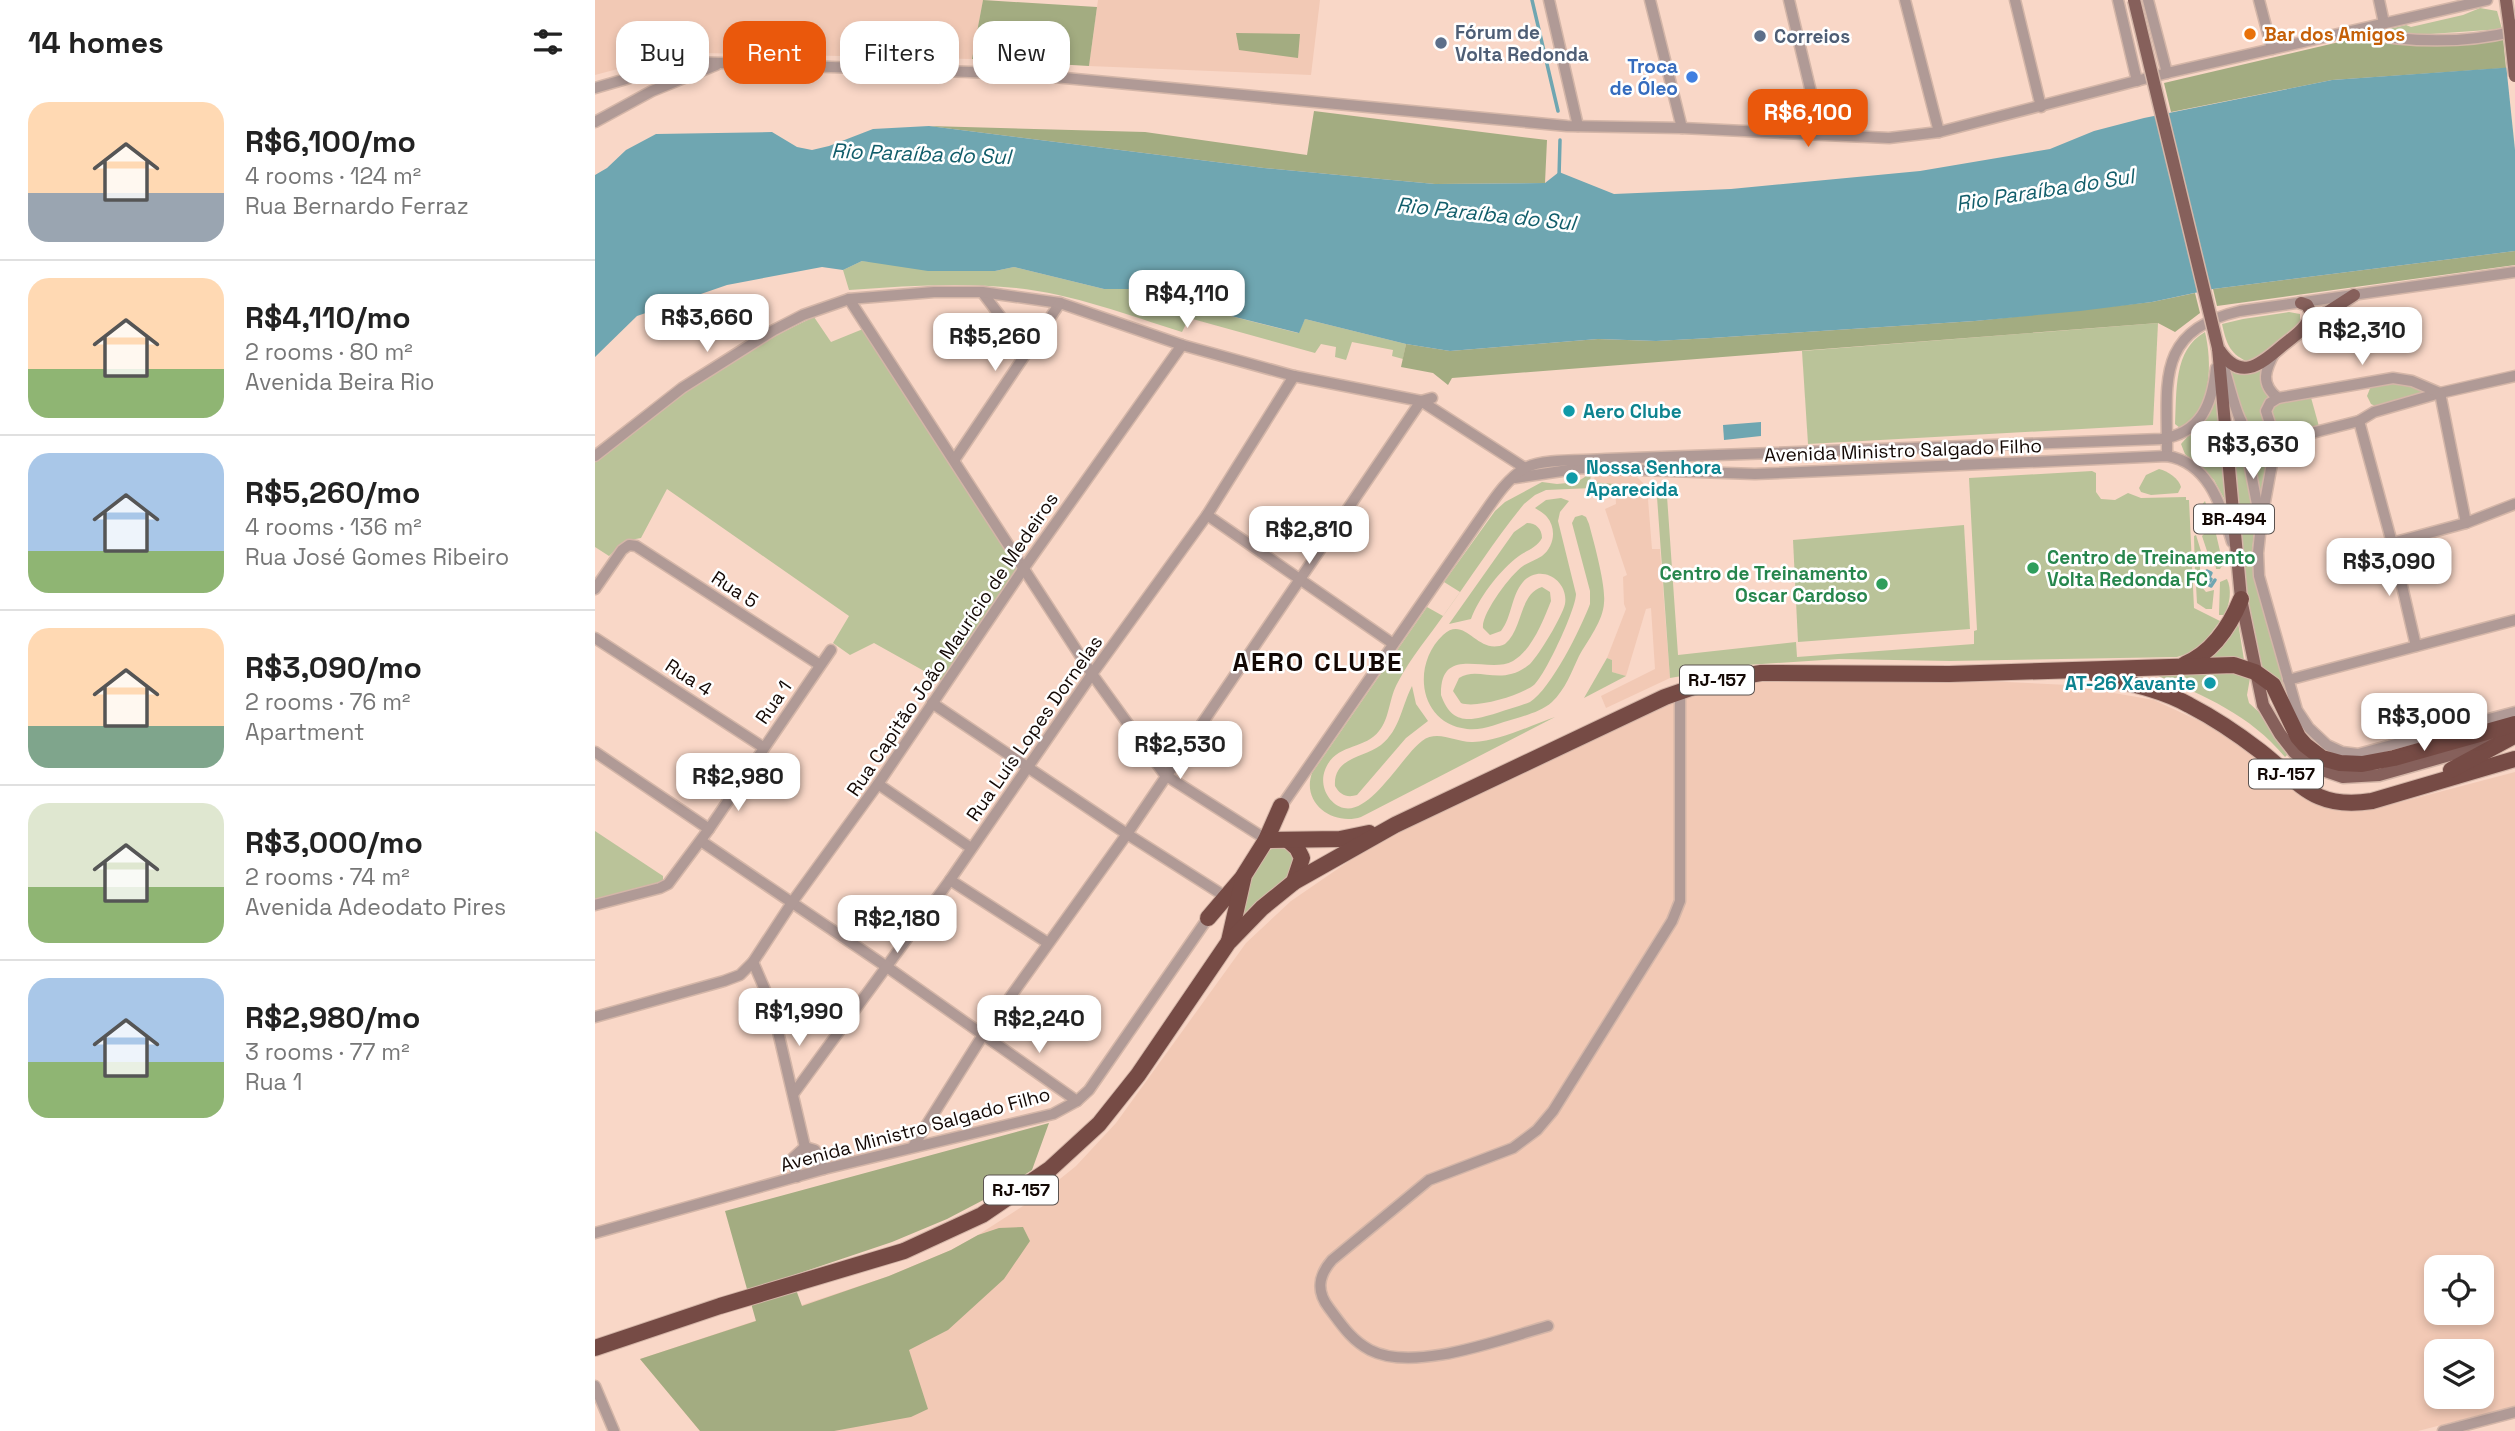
<!DOCTYPE html>
<meta charset="utf-8">
<style>
body{margin:0;font-family:"Space Grotesk",sans-serif;background:#f6f6f6;color:#222;height:100vh;display:flex;flex-direction:column;font-size:26px;white-space:nowrap}
*{box-sizing:border-box;margin:0}
p{font-size:23px;color:#767676}
.icon{flex:none;width:38px;height:38px;fill:none;stroke:currentColor;stroke-width:2;stroke-linecap:round;stroke-linejoin:round}
.map{position:relative;flex:1;overflow:hidden}
.panel{display:flex;flex-direction:column;background:#fff;width:595px}
.panel>*{flex:none}
.banner{position:absolute;left:21px;top:21px;width:665px;height:63px;display:flex;gap:14px}
.tools{position:absolute;left:1829px;top:1255px;display:grid;gap:14px}
.tools a{display:grid;place-items:center;width:70px;height:70px;border-radius:14px;background:#fff;box-shadow:0 4px 10px #0003;font-size:35px}
.price{position:absolute;translate:-50% -60px;padding:0 16px;border-radius:14px;background:#fff;color:#222;font-size:23px;line-height:46px;filter:drop-shadow(0 2px 4px #0008)}
.price::after{content:'';position:absolute;left:50%;top:42px;width:21px;height:16px;margin-left:-10px;background:inherit;clip-path:polygon(0 0,100% 0,50% 100%)}
.price.on{background:#ea580c;color:#fff}
ul{padding:0;list-style:none}
li{display:flex;align-items:center;gap:21px;height:175px;padding:0 28px}
li+li{border-top:2px solid #e0e0e0}
li span{display:grid;place-items:center;flex:none;width:196px;height:140px;border-radius:21px;color:#555}
li>.icon{margin-inline-start:auto}
span .icon{width:84px;height:84px;fill:#fffc;stroke-width:1}
li b{font-size:30px}
h2{display:flex;justify-content:space-between;align-items:center;height:84px;padding:0 28px;font-size:30px}
.chip{padding:0 24px;border-radius:21px;background:#fff;box-shadow:0 4px 10px #0003;font-size:24px;line-height:63px}
.chip.on{background:#ea580c;color:#fff}
main{display:flex;flex:1;min-height:0}
.map>svg:first-child{display:block}
.built{fill:#f2c9b5;fill-rule:evenodd}
.green{fill:#bac399}
.forest{fill:#a3ac81}
.water{fill:#6fa6b1}
.pier{fill:#f9d7c7}
.lines{fill:none;stroke-linecap:round;stroke-linejoin:round}
.stream{stroke:#6fa6b1;stroke-width:3.5}
.minor-casing{stroke:#d4b6a8;stroke-width:13}
.major-casing{stroke:#d4b6a8;stroke-width:15}
.highway-casing{stroke:#d4b6a8;stroke-width:18}
.minor{stroke:#b09a96;stroke-width:10}
.major{stroke:#86605b;stroke-width:12}
.highway{stroke:#764b45;stroke-width:16}
.major-bridge-casing{stroke:#d4b6a8;stroke-width:15;stroke-linecap:butt}
.major-bridge{stroke:#86605b;stroke-width:12}
.food-dot{fill:#e8710a;stroke:#fff;stroke-width:2.5}
.service-dot{fill:#5c6f8a;stroke:#fff;stroke-width:2.5}
.shop-dot{fill:#3f7fe0;stroke:#fff;stroke-width:2.5}
.culture-dot{fill:#0f9aa8;stroke:#fff;stroke-width:2.5}
.leisure-dot{fill:#2e9e5b;stroke:#fff;stroke-width:2.5}
.labels{text-anchor:middle;stroke-width:5;stroke-linejoin:round;paint-order:stroke}
.shield{fill:#fff;stroke:#5a524f;stroke-width:2}
.shield-label{font-size:18px;font-weight:bold;fill:#130804}
.service-label{font-size:19px;font-weight:bold;fill:#4e5e75;stroke:#fff;text-anchor:start}
.food-label{font-size:19px;font-weight:bold;fill:#c56008;stroke:#fff;text-anchor:start}
.shop-label{font-size:19px;font-weight:bold;fill:#366cbe;stroke:#fff;text-anchor:end}
.culture-label{font-size:19px;font-weight:bold;fill:#0d838f;stroke:#fff;text-anchor:start}
.street-label{font-size:19px;fill:#130804;stroke:#fff}
.leisure-label{font-size:19px;font-weight:bold;fill:#27864d;stroke:#fff;text-anchor:start}
.water-label{font-size:21px;font-style:italic;fill:#125e6b;stroke:#fff}
.district-label{font-size:26px;font-weight:bold;letter-spacing:2px;fill:#130804;stroke:#fff}
</style>
<main>
<section class="panel">
<h2>14 homes<svg class="icon" aria-label="filters" viewBox="0 0 24 24"><path d="M4 7h16M4 17h16"/><circle cx="9" cy="7" r="2"/><circle cx="15" cy="17" r="2"/></svg></h2>
<ul>
<li><span style="background:linear-gradient(#ffd9b3 65%,#9aa5b1 0)"><svg class="icon" aria-label="home" viewBox="0 0 24 24"><path d="M3 11l9-7 9 7M6 9v11h12V9"/></svg></span><div><b>R$6,100/mo</b><p>4 rooms · 124 m²</p><p>Rua Bernardo Ferraz</p></div></li>
<li><span style="background:linear-gradient(#ffd9b3 65%,#8fb573 0)"><svg class="icon" aria-label="home" viewBox="0 0 24 24"><path d="M3 11l9-7 9 7M6 9v11h12V9"/></svg></span><div><b>R$4,110/mo</b><p>2 rooms · 80 m²</p><p>Avenida Beira Rio</p></div></li>
<li><span style="background:linear-gradient(#a9c7e8 70%,#8fb573 0)"><svg class="icon" aria-label="home" viewBox="0 0 24 24"><path d="M3 11l9-7 9 7M6 9v11h12V9"/></svg></span><div><b>R$5,260/mo</b><p>4 rooms · 136 m²</p><p>Rua José Gomes Ribeiro</p></div></li>
<li><span style="background:linear-gradient(#ffd9b3 70%,#7fa58c 0)"><svg class="icon" aria-label="home" viewBox="0 0 24 24"><path d="M3 11l9-7 9 7M6 9v11h12V9"/></svg></span><div><b>R$3,090/mo</b><p>2 rooms · 76 m²</p><p>Apartment</p></div></li>
<li><span style="background:linear-gradient(#dfe7d0 60%,#8fb573 0)"><svg class="icon" aria-label="home" viewBox="0 0 24 24"><path d="M3 11l9-7 9 7M6 9v11h12V9"/></svg></span><div><b>R$3,000/mo</b><p>2 rooms · 74 m²</p><p>Avenida Adeodato Pires</p></div></li>
<li><span style="background:linear-gradient(#a9c7e8 60%,#8fb573 0)"><svg class="icon" aria-label="home" viewBox="0 0 24 24"><path d="M3 11l9-7 9 7M6 9v11h12V9"/></svg></span><div><b>R$2,980/mo</b><p>3 rooms · 77 m²</p><p>Rua 1</p></div></li>
</ul>
</section>
<div class="map">
<svg width="1920" height="1431" viewBox="0 0 1920 1431">
<rect width="100%" height="100%" fill="#f9d7c7"/>
<g class="built">
<polygon points="0,0 388,0 377,59 108,53 64,58 0,75"/>
<polygon points="503,0 725,0 716,75 494,66"/>
<polygon points="1000,472 1042,477 1052,487 1057,549 1065,549 1075,678 1011,708 1006,696 1060,669 1056,608 1051,609 1031,676 1017,672 1017,660 1012,658 1031,609 1029,604 1028,577 1032,575 1010,509 1021,504 1020,485 999,482"/>
<path d="M1187,679L1411,682L1473,685L1559,700L1613,725L1641,741L1696,788L1714,800L1731,807L1747,811H1768L1787,807L1920,772V1406L1823,1431H105L45,1359L294,1276L356,1250L383,1235L445,1195L481,1166L521,1123L651,943L696,901L760,857L804,833L1061,709L1137,683ZM1841,1267H1886V1312H1841ZM1841,1351H1886V1396H1841Z"/>
</g>
<g class="green">
<polygon points="1885,8 1902,11 1907,29 1821,35 1786,31 1811,25 1816,27 1868,15"/>
<path d="M267,261L400,271L419,267L509,289H535L558,301L584,303L703,333L710,319L811,344L808,359L797,356L798,350L757,342L751,360L740,357L741,347L726,344L720,353L594,318L587,332C533,315 478,294 421,288C365,282 310,286 254,290L248,270Z"/>
<path d="M1694,312L1705,314V323L1664,357L1651,361C1634,353 1631,342 1627,324L1648,319Z"/>
<path d="M219,317L236,342L268,329L423,570L347,681L279,643L255,655L238,643L254,616L72,489L46,538L30,541L14,556L0,547V462C66,406 140,353 219,317Z"/>
<polygon points="1563,323 1558,425 1213,444 1207,351"/>
<path d="M1610,332C1617,362 1618,411 1585,428L1580,424C1582,392 1578,350 1610,332Z"/>
<path d="M1634,369L1651,374L1668,369L1666,386L1676,398C1661,410 1669,420 1674,437C1646,435 1641,390 1634,369Z"/>
<polygon points="1797,380 1837,393 1784,408 1776,404 1772,396 1776,386"/>
<polygon points="1715,394 1725,430 1685,439 1675,406"/>
<polygon points="1621,397 1632,504 1619,480 1590,454 1586,444 1612,415"/>
<polygon points="1645,437 1661,517 1657,550 1658,568 1711,732 1724,746 1738,753 1825,742 1775,759 1752,761 1713,743 1678,675 1660,665 1647,588 1636,438"/>
<polygon points="1651,437 1677,446 1666,509"/>
<path d="M1564,469C1573,471 1584,479 1586,487L1583,493L1556,495L1546,492L1544,488L1551,475Z"/>
<polygon points="1497,471 1501,473 1501,492 1506,499 1520,500 1533,493 1546,498 1591,497 1591,500 1594,500 1599,608 1625,621 1607,645 1595,653 1582,657 1355,661 1244,659 1152,665 1075,678 1062,497 1072,496 1083,655 1201,642 1202,657 1379,644 1379,631 1382,630 1374,478"/>
<path d="M996,473L995,482L1020,484L1021,487L951,490L940,495L929,504C901,538 877,576 851,612C835,635 816,657 803,682C794,697 795,718 784,731C770,750 740,743 730,770C724,785 733,804 749,808C776,814 807,756 827,741C843,729 861,743 878,742C905,741 934,726 960,717L766,817C739,826 706,804 717,773L832,607L848,616L865,592L849,582L900,511L910,502L947,482L962,484L982,482Z"/>
<path d="M966,498L974,501L965,512L963,521L981,594C981,609 951,673 940,684C928,695 881,709 866,703L858,691L864,678C884,665 906,688 935,664C944,655 967,617 970,604C974,580 945,563 928,582C916,596 917,617 906,631L895,635L888,628C886,614 916,574 928,566C934,562 941,560 947,556C959,547 962,529 952,517C949,513 943,510 940,508L951,500Z"/>
<polygon points="1610,501 1617,522 1599,531 1598,508 1601,505 1605,507"/>
<path d="M987,515L991,517L994,524C999,543 1011,585 1009,603C1008,621 993,640 984,656C977,671 970,690 957,702C947,711 932,715 919,719C904,723 888,731 872,729C824,724 816,665 848,635C871,614 882,657 910,644C928,629 924,594 947,587L955,592L956,601C948,621 937,650 918,661C893,675 845,643 846,695C857,726 876,721 902,713C913,709 925,706 935,702C956,689 986,628 995,604V591L977,523L980,517Z"/>
<path d="M932,523C941,523 947,529 947,538C941,549 929,551 920,559C903,573 883,599 876,619L854,624L919,532Z"/>
<polygon points="1369,525 1375,629 1203,642 1198,540"/>
<polygon points="1613,530 1618,530 1621,534 1628,564 1625,569 1621,569 1620,561 1615,560 1607,536"/>
<polygon points="1601,535 1609,561 1605,565 1605,571 1600,572 1599,536"/>
<path d="M1632,579C1637,589 1635,605 1629,615H1624L1625,582Z"/>
<polygon points="1601,585 1606,586 1611,592 1619,590 1617,609 1611,609 1602,603"/>
<polygon points="1642,616 1649,660 1606,660"/>
<polygon points="1012,658 1017,660 1017,672 1031,676 989,698"/>
<path d="M1644,672L1655,678L1652,695L1654,703L1665,713L1693,754L1690,757C1654,714 1611,697 1561,675Z"/>
<path d="M817,686L821,704L833,721L811,738L762,795C752,798 745,795 740,786C738,757 769,758 786,745C805,730 807,705 817,686Z"/>
<polygon points="0,831 68,876 68,882 0,899"/>
<path d="M686,845L700,854L697,872L644,919C649,893 656,853 686,845Z"/>
</g>
<g class="forest">
<polygon points="388,0 502,7 494,66 377,59"/>
<polygon points="641,33 705,34 703,58 644,50"/>
<polygon points="1908,38 1911,68 1737,80 1576,112 1569,83 1757,39 1814,44"/>
<polygon points="719,111 952,140 950,183 840,184 786,179 669,168 334,126 550,132 712,155"/>
<polygon points="1920,251 1920,265 1622,306 1618,289"/>
<polygon points="1600,293 1605,313 1580,332 1563,323 857,378 853,385 838,373 806,367 811,344 855,351 1003,339 1060,341 1116,338 1380,321 1557,302"/>
<polygon points="454,1123 437,1170 396,1196 352,1219 297,1242 196,1276 207,1306 294,1276 356,1250 383,1235 404,1228 428,1227 435,1241 409,1279 353,1330 314,1350 333,1409 316,1417 239,1431 105,1431 45,1359 161,1321 130,1211"/>
</g>
<g class="water">
<polygon points="1920,67 1920,251 1618,289 1557,302 1485,311 1380,321 1116,338 1061,341 1003,339 855,351 811,344 710,319 704,333 584,303 575,307 535,289 509,289 419,267 400,271 333,271 267,261 248,270 227,267 132,285 42,316 0,357 0,175 12,168 31,150 61,134 177,132 202,147 217,150 234,146 278,129 334,126 669,168 786,179 840,184 950,183 964,172 1019,194 1136,189 1325,171 1455,149 1499,131 1549,118 1737,80"/>
<polygon points="1166,422 1166,436 1129,440 1128,425"/>
</g>
<polygon class="pier" points="1911,64 1920,64 1920,150"/>
<g class="lines">
<g class="stream">
<polyline points="937,0 963,111"/>
<polyline points="964,177 965,140"/>
<polygon points="1612,571 1616,573 1614,577 1611,575"/>
<polyline points="1613,580 1615,581 1616,579"/>
<polyline points="1609,582 1616,586 1620,580"/>
</g>
<g class="minor-casing">
<g id="minor">
<polyline points="954,0 983,126"/>
<polyline points="1055,0 1087,128"/>
<polyline points="1194,0 1226,134"/>
<polyline points="1310,0 1344,132"/>
<polyline points="1420,0 1446,107"/>
<polyline points="1523,0 1542,81"/>
<polyline points="1553,0 1572,73"/>
<polyline points="1664,0 1677,49"/>
<polyline points="1784,0 1789,23"/>
<path d="M1759,32C1811,42 1869,44 1920,31"/>
<polyline points="0,88 76,66 97,62 428,74 972,126 1087,128 1294,138 1344,132 1572,73 1892,0"/>
<polyline points="0,122 57,91 121,65"/>
<polyline points="387,292 433,353"/>
<polyline points="254,299 497,674 570,775 666,836"/>
<path d="M1680,352C1670,370 1665,384 1683,398"/>
<path d="M1627,360C1633,379 1643,429 1658,439C1665,443 1673,442 1681,442L1764,421L1779,412L1845,393L1920,376"/>
<polyline points="1646,421 1666,525 1663,553 1664,576 1702,710 1714,728 1732,745 1747,752 1763,754 1920,712"/>
<polyline points="1764,421 1797,543 1821,646"/>
<polyline points="0,456 87,388 179,330 208,315 254,299 339,292 387,292 465,303 587,345 699,376 826,401 930,468"/>
<path d="M1572,456C1573,385 1558,331 1645,311L1920,272"/>
<polyline points="360,459 465,303"/>
<path d="M920,478L987,468L1160,474L1572,456C1615,463 1626,507 1637,542"/>
<polyline points="612,515 797,643"/>
<polyline points="1667,518 1681,442 1671,411 1675,403 1683,398 1798,378 1817,381 1845,393 1871,523"/>
<polyline points="1797,543 1871,523 1920,504"/>
<polyline points="0,589 27,550 34,545 41,546 225,665"/>
<polyline points="0,638 168,747"/>
<polyline points="1693,680 1920,620"/>
<polyline points="337,703 532,834 628,895"/>
<polyline points="0,752 114,829"/>
<polyline points="283,784 376,848"/>
<path d="M683,811L883,522C896,504 910,480 930,468C948,458 990,461 1011,459L1566,439C1606,433 1617,405 1621,368"/>
<polyline points="106,841 292,967 482,1101"/>
<polyline points="355,880 453,943"/>
<polyline points="0,905 65,888 73,884 114,829 236,650"/>
<polyline points="158,962 177,1006 210,1147"/>
<polyline points="0,1017 129,981 145,975 158,962 198,901 283,784 429,568 587,345"/>
<polyline points="199,1093 355,880 497,674 612,515 699,376"/>
<polyline points="319,1145 388,1035 532,834 826,401 837,398"/>
<polyline points="202,1177 198,1158 210,1147 220,1150 229,1169"/>
<polyline points="0,1233 229,1169 458,1114 482,1101 494,1090 615,915"/>
<path d="M953,1326C906,1339 819,1373 775,1350C756,1340 746,1324 734,1308C721,1291 723,1276 737,1260L834,1180L918,1148L942,1130L958,1111L1077,921L1085,901V691"/>
<polyline points="0,1386 19,1431"/>
<polyline points="1848,1431 1920,1412"/>
</g>
</g>
<g class="major-casing">
<g id="major">
<polyline points="1911,0 1914,22"/>
<polyline points="1711,326 1759,295"/>
<polyline points="1623,348 1646,599 1668,705 1685,734 1699,752 1716,766 1748,777 1784,775 1897,743"/>
<path d="M1623,348C1644,382 1664,366 1687,346C1699,336 1712,329 1716,313L1712,305L1706,303"/>
</g>
</g>
<g class="highway-casing">
<g id="highway">
<path d="M1590,664C1618,652 1635,626 1646,599"/>
<path d="M1502,676C1532,683 1566,689 1594,705C1619,718 1643,734 1665,751C1706,783 1718,810 1777,801L1920,759"/>
<polyline points="1856,770 1919,736"/>
<polyline points="671,840 686,806"/>
<polyline points="694,841 702,848 707,858 699,882"/>
<polyline points="613,918 648,877"/>
<polyline points="634,941 649,875 671,840 745,839 774,833"/>
<polyline points="0,1348 125,1306 309,1251 387,1215 455,1169 504,1124 543,1075 633,943 667,908 699,882 800,825 1070,697 1113,682 1166,673 1354,674 1639,665 1660,672 1678,685 1703,737 1710,745 1727,758 1745,763 1767,764 1799,758 1920,724"/>
</g>
</g>
<use href="#minor" class="minor"/>
<use href="#major" class="major"/>
<use href="#highway" class="highway"/>
<g class="major-bridge-casing">
<g id="major-bridge">
<polyline points="1539,0 1623,348"/>
<polyline points="1914,22 1920,76"/>
</g>
</g>
<use href="#major-bridge" class="major-bridge"/>
</g>
<circle class="food-dot" cx="1655" cy="34" r="7"/>
<g class="service-dot">
<circle cx="1165" cy="36" r="7"/>
<circle cx="846" cy="43" r="7"/>
</g>
<circle class="shop-dot" cx="1097" cy="77" r="7"/>
<g class="culture-dot">
<circle cx="974" cy="411" r="7"/>
<circle cx="977" cy="478" r="7"/>
<circle cx="1615" cy="683" r="7"/>
</g>
<g class="leisure-dot">
<circle cx="1438" cy="568" r="7"/>
<circle cx="1287" cy="584" r="7"/>
</g>
<g class="labels">
<g class="shield">
<rect x="1599" y="504.5" width="80" height="29" rx="5"/>
<rect x="1085" y="665.5" width="74" height="29" rx="5"/>
<rect x="1654" y="759.5" width="74" height="29" rx="5"/>
<rect x="389" y="1175.5" width="74" height="29" rx="5"/>
</g>
<g class="shield-label">
<text x="1639" y="525">BR-494</text>
<text x="1122" y="686">RJ-157</text>
<text x="1691" y="780">RJ-157</text>
<text x="426" y="1196">RJ-157</text>
</g>
<g class="service-label">
<text x="860" y="39">Fórum de<tspan x="860" dy="22">Volta Redonda</tspan></text>
<text x="1179" y="43">Correios</text>
</g>
<g class="food-label">
<text x="1669" y="41">Bar dos Amigos</text>
</g>
<g class="shop-label">
<text x="1083" y="73">Troca<tspan x="1083" dy="22">de Óleo</tspan></text>
</g>
<g class="culture-label">
<text x="988" y="418">Aero Clube</text>
<text x="991" y="474">Nossa Senhora<tspan x="991" dy="22">Aparecida</tspan></text>
<text x="1601" y="690" text-anchor="end">AT-26 Xavante</text>
</g>
<g class="street-label">
<text transform="translate(1308 450) rotate(-2)" y="7">Avenida Ministro Salgado Filho</text>
<text transform="translate(140 589) rotate(33)" y="7">Rua 5</text>
<text transform="translate(357 644) rotate(-56)" y="7">Rua Capitão João Maurício de Medeiros</text>
<text transform="translate(94 677) rotate(33)" y="7">Rua 4</text>
<text transform="translate(178 702) rotate(-55)" y="7">Rua 1</text>
<text transform="translate(439 728) rotate(-55)" y="7">Rua Luís Lopes Dornelas</text>
<text transform="translate(320 1129) rotate(-15)" y="7">Avenida Ministro Salgado Filho</text>
</g>
<g class="leisure-label">
<text x="1452" y="564">Centro de Treinamento<tspan x="1452" dy="22">Volta Redonda FC</tspan></text>
<text x="1273" y="580" text-anchor="end">Centro de Treinamento<tspan x="1273" dy="22">Oscar Cardoso</tspan></text>
</g>
<g class="water-label">
<text transform="translate(326 154) rotate(2)" y="7">Rio Paraíba do Sul</text>
<text transform="translate(1450 190) rotate(-9)" y="7">Rio Paraíba do Sul</text>
<text transform="translate(891 214) rotate(6)" y="7">Rio Paraíba do Sul</text>
</g>
<g class="district-label">
<text x="723" y="671">AERO CLUBE</text>
</g>
</g>
</svg>
<div class="tools">
<a><svg class="icon" aria-label="locate" viewBox="0 0 24 24"><circle cx="12" cy="12" r="6"/><path d="M12 2v4M12 18v4M2 12h4M18 12h4"/></svg></a>
<a><svg class="icon" aria-label="layers" viewBox="0 0 24 24"><path d="M12 4l9 5-9 5-9-5zM3 14l9 5 9-5"/></svg></a>
</div>
<b class="price on" style="left:1213px;top:149px">R$6,100</b>
<b class="price" style="left:592px;top:330px">R$4,110</b>
<b class="price" style="left:112px;top:354px">R$3,660</b>
<b class="price" style="left:1767px;top:367px">R$2,310</b>
<b class="price" style="left:400px;top:373px">R$5,260</b>
<b class="price" style="left:1658px;top:481px">R$3,630</b>
<b class="price" style="left:714px;top:566px">R$2,810</b>
<b class="price" style="left:1794px;top:598px">R$3,090</b>
<b class="price" style="left:1829px;top:753px">R$3,000</b>
<b class="price" style="left:585px;top:781px">R$2,530</b>
<b class="price" style="left:143px;top:813px">R$2,980</b>
<b class="price" style="left:302px;top:955px">R$2,180</b>
<b class="price" style="left:204px;top:1048px">R$1,990</b>
<b class="price" style="left:444px;top:1055px">R$2,240</b>
<div class="banner">
<a class="chip">Buy</a>
<a class="chip on">Rent</a>
<a class="chip">Filters</a>
<a class="chip">New</a>
</div>
</div>
</main>
